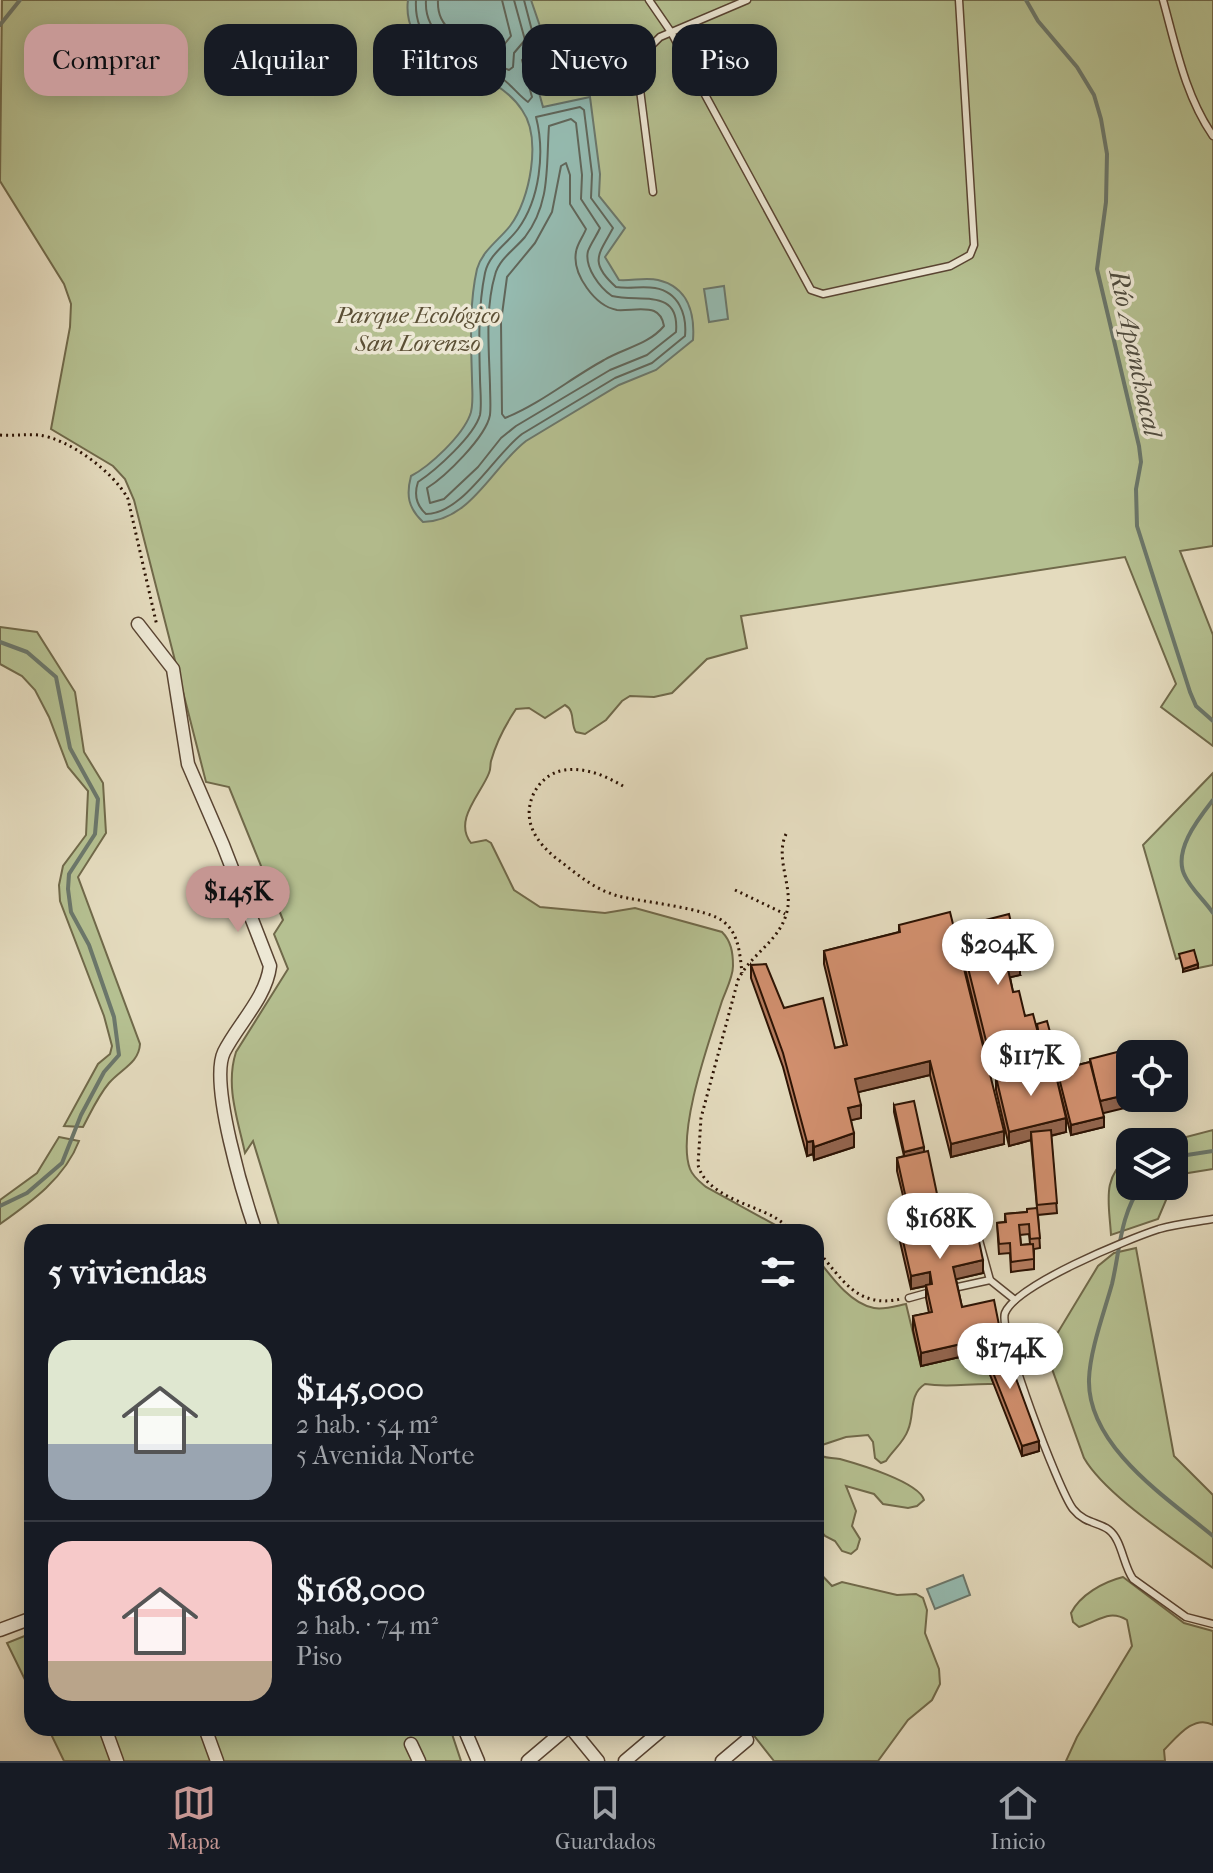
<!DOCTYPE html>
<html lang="es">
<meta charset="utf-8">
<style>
body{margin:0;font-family:"IM FELL French Canon",serif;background:#20242c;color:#f1f3f6;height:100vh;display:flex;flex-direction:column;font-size:30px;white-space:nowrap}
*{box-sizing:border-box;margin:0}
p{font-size:26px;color:#9ea1a6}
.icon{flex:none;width:44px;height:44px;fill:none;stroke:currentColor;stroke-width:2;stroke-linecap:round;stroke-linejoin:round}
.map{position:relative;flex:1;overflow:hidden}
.details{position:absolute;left:24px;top:1224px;width:800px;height:512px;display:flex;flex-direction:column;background:#171b24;border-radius:24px;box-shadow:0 4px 20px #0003}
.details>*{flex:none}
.hud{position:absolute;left:24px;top:24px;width:800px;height:72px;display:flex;gap:16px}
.buttons{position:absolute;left:1116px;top:1040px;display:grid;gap:16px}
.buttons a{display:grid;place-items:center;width:72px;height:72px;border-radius:16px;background:#171b24;box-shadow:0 4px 20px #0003;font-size:40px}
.price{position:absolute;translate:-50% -68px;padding:0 18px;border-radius:28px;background:#fff;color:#222;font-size:26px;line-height:52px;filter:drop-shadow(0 2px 4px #0008)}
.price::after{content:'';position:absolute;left:50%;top:48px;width:24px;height:18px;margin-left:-12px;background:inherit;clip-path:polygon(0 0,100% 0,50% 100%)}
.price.selected{background:#c59692;color:#111}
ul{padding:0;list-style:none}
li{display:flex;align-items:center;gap:24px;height:200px;padding:0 24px}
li+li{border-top:2px solid #363941}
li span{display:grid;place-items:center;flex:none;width:224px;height:160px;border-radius:24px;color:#555}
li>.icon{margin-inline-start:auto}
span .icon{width:96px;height:96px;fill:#fffc;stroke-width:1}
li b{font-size:34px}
h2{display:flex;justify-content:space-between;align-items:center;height:96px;padding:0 24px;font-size:34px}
.pill{padding:0 28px;border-radius:24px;background:#171b24;box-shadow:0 4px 20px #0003;font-size:28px;line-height:72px}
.pill.selected{background:#c59692;color:#111}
.dock{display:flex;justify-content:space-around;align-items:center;height:112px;border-top:2px solid #363941;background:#171b24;font-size:22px;color:#9ea1a6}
.dock a{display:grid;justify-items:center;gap:4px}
.dock .selected{color:#c59692}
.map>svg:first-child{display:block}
.green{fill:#b5c091;stroke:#70694a;stroke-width:2}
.water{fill:#95bbb1;stroke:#6b776b;stroke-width:2}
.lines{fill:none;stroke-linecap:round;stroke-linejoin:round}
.shore{stroke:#60665a;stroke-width:2}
.stream{stroke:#6b776b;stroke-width:4}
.service-casing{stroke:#594432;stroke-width:9}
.minor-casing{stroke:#594432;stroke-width:15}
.path{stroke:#2b1203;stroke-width:3;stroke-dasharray:2 4;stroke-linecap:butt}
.service{stroke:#ede8d5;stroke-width:6}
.minor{stroke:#ede8d5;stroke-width:12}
.wall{fill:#b57c5f;stroke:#2b1203;stroke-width:2;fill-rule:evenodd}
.shaded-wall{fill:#93654e;stroke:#2b1203;stroke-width:2}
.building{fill:#d2906f;stroke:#2b1203;stroke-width:2}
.labels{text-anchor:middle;stroke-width:7;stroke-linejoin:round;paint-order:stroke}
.park-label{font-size:24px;font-style:italic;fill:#5b4f35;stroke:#ede8d5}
.water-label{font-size:26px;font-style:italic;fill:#504d40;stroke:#ede8d5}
</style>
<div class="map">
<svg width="1213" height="1761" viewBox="0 0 1213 1761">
<rect width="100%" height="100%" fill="#e4dbbe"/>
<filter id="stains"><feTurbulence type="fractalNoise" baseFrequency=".0025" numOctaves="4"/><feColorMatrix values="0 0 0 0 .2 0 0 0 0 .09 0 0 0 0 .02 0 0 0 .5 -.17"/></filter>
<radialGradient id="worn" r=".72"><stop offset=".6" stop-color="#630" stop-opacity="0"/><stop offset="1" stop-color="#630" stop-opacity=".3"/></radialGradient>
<g class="green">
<path d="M2,0H1213V546L1180,551L1213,635V746L1161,707L1176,684L1125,557L741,616L747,648L707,659L672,693L654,697L630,696L622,701L606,720L585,734L576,732C570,724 576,711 565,705L545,718L529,708L516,709C506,724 496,743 491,761C490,765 491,769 489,773C481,794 453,820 471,843L486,840L491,843L514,890L540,907L605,913L635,908L722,932C731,941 733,952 733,966C733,977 726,990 722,1001C710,1039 676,1132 690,1169C693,1177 700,1182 706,1187L788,1232H281L253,1141L245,1153C238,1120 225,1086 236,1052L288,969L274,934L283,920L229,787L206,782L134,500L125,479L113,466L51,429L70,327L71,304L64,284L0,181Z"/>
<path d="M0,627L37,632L75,692L84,752L103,783L106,833L78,877L140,1044C139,1063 121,1069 109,1083C98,1096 91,1112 83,1127L64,1126L98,1064L110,1054L112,1046L104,1016L60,901L59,885L63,866L86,835L88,791L68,767L49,717L35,690L22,676L0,664Z"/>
<polygon points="1213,773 1213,965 1198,968 1193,954 1176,959 1143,845"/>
<polygon points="1213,1130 1213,1169 1176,1175 1174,1180 1174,1142 1167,1142"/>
<path d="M59,1137L79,1141C65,1178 31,1202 0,1224V1200L37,1173Z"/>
<path d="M1130,1155V1186H1172L1158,1219L1111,1235C1109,1202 1101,1178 1130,1155Z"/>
<path d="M1136,1248L1174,1456L1213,1495V1568C1176,1540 1106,1496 1084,1458L1046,1352L1098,1266L1114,1253Z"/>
<path d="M816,1257C830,1275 850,1304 874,1308C884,1310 896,1306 906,1304L921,1366L981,1352L994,1384C970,1383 949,1388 925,1384C908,1395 915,1414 908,1430C904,1442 893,1450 886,1461L881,1463L875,1458L873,1442L868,1435L846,1437L816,1447Z"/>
<path d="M816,1453C823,1459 830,1457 840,1459C858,1464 919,1482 924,1500L917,1506L908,1508L883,1504L874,1494L846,1486L856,1511L852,1526L860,1539L857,1549L851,1554L842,1551L835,1541L825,1536L816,1525Z"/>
<polygon points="816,1569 832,1586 842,1582 897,1595 916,1594 923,1598 927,1610 925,1633 939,1669 940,1684 932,1700 908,1720 878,1761 774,1761 748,1728 816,1728"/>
<path d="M1123,1577L1184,1623L1213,1631V1725C1194,1714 1177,1737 1164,1750L1165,1761H1066L1077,1737L1132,1646L1127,1620C1109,1609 1099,1621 1079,1627L1073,1622L1071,1613C1080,1595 1103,1582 1123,1577Z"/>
<polygon points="32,1633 32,1694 7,1643"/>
<polygon points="48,1728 450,1728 461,1761 64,1761"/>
</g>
<g class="water">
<path d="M408,0H531L544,38L545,53L530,60L543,107L590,97L600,174L599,196L625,228L605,257L619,280C632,281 646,277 658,280C688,287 695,313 693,340L656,370L619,385L526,441C492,467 471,521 423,522C408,508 406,495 411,476C430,466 462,436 470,415C474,406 472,390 472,379C471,343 469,304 477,269C482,251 499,240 510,226C530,200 542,138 522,110C507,87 482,77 457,67C450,65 440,63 434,58C416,46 405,21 408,0Z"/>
<polygon points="724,286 728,319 709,322 704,289"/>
<polygon points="963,1575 970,1595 935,1609 927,1589"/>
</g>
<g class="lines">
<g class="shore">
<path d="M416,0C413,55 463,56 500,77C511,84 518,95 528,102L532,97L522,60L536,46L524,0"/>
<path d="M426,0C423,45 475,55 509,70L513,67L514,53L525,40L514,0"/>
<path d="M438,0C436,36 472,40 499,51L511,36L502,0"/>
<path d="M580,107L584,110L592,174L591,198L613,228C599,254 588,262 616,287C629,289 642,286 655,288C679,292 687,315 685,336L652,363L615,378L522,434C494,455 463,514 426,514C416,505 414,494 418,482C436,470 474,436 480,415C482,404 480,389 480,378C479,343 478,307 485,273C489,254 507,244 518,229C540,199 545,152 536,117Z"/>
<path d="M571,119L576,123L582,175L581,199L600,228C597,235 591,243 588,251C584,267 600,288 612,296C639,303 680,287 676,332L647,355L610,370L516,426L501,438L478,467L444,499L430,503L427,488C445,477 486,437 490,415C491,406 490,395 490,385C489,349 485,309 495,275C499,259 515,249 525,237C551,203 546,165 549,126Z"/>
<path d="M566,163L570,175V204L586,229C583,237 577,244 576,252C572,274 595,306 617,310C628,311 644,307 654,311C661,314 663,320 664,326C648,345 624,348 604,360C571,378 540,404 505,418L502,414L501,322L507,277L535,243L552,212L561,166Z"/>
</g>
<g class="stream">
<polyline points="1026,0 1038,21 1077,67 1094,95 1101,119 1107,154 1106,202 1097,269 1139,446 1141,462 1136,489 1137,526 1190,692 1196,706 1213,721"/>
<polyline points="0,25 20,0"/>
<polyline points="0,642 27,652 56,677 70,748 98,799 95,834 69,874 68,889 71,912 89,945 114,1017 119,1055 104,1072 81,1115 62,1163 27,1193 0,1206"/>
<path d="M1213,800C1199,818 1172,851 1185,876C1191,889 1205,901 1213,913"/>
<polyline points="1174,1157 1213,1151"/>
<path d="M1141,1186C1120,1215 1120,1250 1112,1284C1104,1313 1090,1350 1089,1379C1087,1446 1167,1498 1213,1536"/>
</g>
<g class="service-casing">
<g id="service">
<polyline points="649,0 671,32 811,290 823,294 950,266 970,255 974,245 959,0"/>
<path d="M1163,0C1176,47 1185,95 1213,136"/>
<polyline points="653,192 637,66 649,48 660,37 747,0"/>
<path d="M1213,1219C1195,1222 1176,1224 1159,1229C1128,1239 1016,1285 1005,1313C998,1330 1059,1491 1073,1509C1085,1524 1099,1522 1109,1530C1122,1540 1123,1565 1133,1579L1186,1617L1213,1624"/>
<polyline points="976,1229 990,1280 1015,1300"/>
<polyline points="958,1287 990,1280"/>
<polyline points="909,1298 927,1293"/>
</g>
</g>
<g class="minor-casing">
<g id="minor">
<path d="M138,624L173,669L188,764L223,845L270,966C266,998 238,1024 224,1052C209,1083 244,1197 256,1232"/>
<polyline points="0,1630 32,1618"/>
<polyline points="105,1728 117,1761"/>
<polyline points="205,1728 217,1761"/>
<polyline points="464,1728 478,1761"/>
<polyline points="571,1728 598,1761"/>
<polyline points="411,1744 419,1761"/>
<polyline points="528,1761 567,1728"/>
<polyline points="625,1761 664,1728"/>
<polyline points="722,1761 747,1740"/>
</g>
</g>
<g class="path">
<path d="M0,435C13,436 25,434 38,435C68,438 114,472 128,499L157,626"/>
<path d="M623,786C606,776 585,767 565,770C550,772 539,782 533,795C522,821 536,842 556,858C576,873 593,889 618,896C642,902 708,908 724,922C739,934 740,955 742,973"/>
<path d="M786,834C774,860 795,888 786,915C778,942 750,955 738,980L701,1118L698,1165C706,1195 750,1204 774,1217C781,1221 787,1227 794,1232"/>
<polyline points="735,890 785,914"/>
<path d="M816,1249C842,1278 856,1309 901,1299"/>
</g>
<use href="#service" class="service"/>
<use href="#minor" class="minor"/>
</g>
<g class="wall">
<polygon points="899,925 1004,1144 951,1157 930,1075 858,1092 861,1118 851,1120 854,1147 814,1160 813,1154 807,1156 783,1067 751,978 751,965 784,1008 835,1048 844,1046 824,964 824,951 899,932"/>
<path d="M958,927L1020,975L1010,977L1013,992L1025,1016L1037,1027L1050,1036L1039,1038L1041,1057L1018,1063V1071L1066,1132L1051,1136L1057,1213L1038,1215L1040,1248L1034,1249V1269L1011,1272L1010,1253L999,1254L997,1223L1005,1222V1214L1027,1212L1037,1208L1031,1140L1009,1146L996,1090V1077L999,1076L998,1069L990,1071L958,940ZM1029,1234L1030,1244L1021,1245L1020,1235Z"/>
<polygon points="1090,1059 1103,1114 1104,1127 1071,1135 1057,1080 1057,1070 1090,1062"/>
<polygon points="894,1105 924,1152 941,1213 962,1230 983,1273 956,1279 962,1307 1001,1338 1039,1451 1022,1456 981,1352 921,1366 913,1330 913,1316 929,1313 926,1298 926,1286 911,1289 895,1220 895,1206 905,1204 897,1171 897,1158 904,1156 894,1112"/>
</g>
<g class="shaded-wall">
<polygon points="1020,961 1020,975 1007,978 1007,965"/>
<polygon points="1198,964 1198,968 1183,972 1183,969"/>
<polygon points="1050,1032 1050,1036 1039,1038 1039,1035"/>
<polygon points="1041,1044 1041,1057 1018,1063 1018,1072 1000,1077 1000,1063 1015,1050"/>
<polygon points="998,1056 998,1069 990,1071 990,1057"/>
<polygon points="930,1061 930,1075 855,1093 855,1079"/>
<polygon points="1130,1094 1130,1098 1166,1098 1100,1114 1100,1101"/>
<polygon points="861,1105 861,1118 848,1121 848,1108"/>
<polygon points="1104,1117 1104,1127 1071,1135 1071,1125"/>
<polygon points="1066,1118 1066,1132 1032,1140 1031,1132 1031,1140 1009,1146 1009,1132"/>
<polygon points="1004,1131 1004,1144 951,1157 951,1144"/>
<polygon points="854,1133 854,1147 814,1160 814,1147"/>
<polygon points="813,1141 813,1154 807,1156 807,1142"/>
<polygon points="924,1147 924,1154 904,1159 904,1152"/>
<polygon points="983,1260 983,1273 953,1280 953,1267"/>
<polygon points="930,1272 930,1285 911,1289 911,1276"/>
<polygon points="1001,1335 1001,1348 981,1342 981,1352 921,1366 921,1353"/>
<polygon points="1039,1441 1039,1451 1022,1456 1022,1446"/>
</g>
<g class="building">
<polygon points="950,912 1004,1131 951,1144 930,1061 855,1079 861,1105 848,1108 854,1133 814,1147 813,1141 807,1142 783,1053 751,965 766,964 784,1008 823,998 835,1048 847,1045 824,951 900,932 899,925"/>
<polygon points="1009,914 1020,961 1007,965 1013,992 1019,991 1025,1016 1033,1014 1041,1044 1015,1050 1018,1059 1000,1063 998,1056 990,1057 958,927"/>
<polygon points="1194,950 1198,964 1183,969 1179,954"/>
<polygon points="1047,1021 1050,1032 1039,1035 1037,1024"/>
<polygon points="1156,1042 1159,1054 1130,1054 1130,1094 1100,1101 1090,1059"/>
<polygon points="1090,1062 1104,1117 1071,1125 1057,1070"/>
<polygon points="1053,1063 1066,1118 1009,1132 996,1077"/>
<polygon points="914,1101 924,1147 904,1152 894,1105"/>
<polygon points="1051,1130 1057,1203 1037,1205 1031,1132"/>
<polygon points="928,1151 941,1213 957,1209 962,1230 976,1227 983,1260 953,1267 962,1307 994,1300 1001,1335 921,1353 913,1316 932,1312 926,1285 932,1284 930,1272 911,1276 895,1206 907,1203 897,1158"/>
<polygon points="1037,1208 1040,1238 1030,1239 1029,1224 1019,1225 1021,1245 1033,1244 1034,1259 1011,1262 1010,1243 999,1244 997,1223 1006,1222 1005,1214 1027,1212 1027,1209"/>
<polygon points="1001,1338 1039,1441 1022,1446 981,1342"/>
</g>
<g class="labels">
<g class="park-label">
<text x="418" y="323">Parque Ecológico<tspan x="418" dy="28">San Lorenzo</tspan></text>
</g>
<g class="water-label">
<text transform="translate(1136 353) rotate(78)" y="9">Río Apanchacal</text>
</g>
</g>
<rect width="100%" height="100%" filter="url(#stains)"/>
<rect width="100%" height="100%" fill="url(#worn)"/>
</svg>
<div class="buttons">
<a><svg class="icon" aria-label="locate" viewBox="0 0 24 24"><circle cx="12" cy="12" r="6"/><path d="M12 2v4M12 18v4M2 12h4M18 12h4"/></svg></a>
<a><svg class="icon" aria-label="layers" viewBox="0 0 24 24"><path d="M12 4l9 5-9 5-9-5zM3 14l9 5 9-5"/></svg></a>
</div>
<b class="price selected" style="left:238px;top:934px">$145K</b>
<b class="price" style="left:998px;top:987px">$204K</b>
<b class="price" style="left:1031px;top:1098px">$117K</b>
<b class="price" style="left:940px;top:1261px">$168K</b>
<b class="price" style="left:1010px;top:1391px">$174K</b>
<div class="hud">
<a class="pill selected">Comprar</a>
<a class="pill">Alquilar</a>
<a class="pill">Filtros</a>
<a class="pill">Nuevo</a>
<a class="pill">Piso</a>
</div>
<section class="details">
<h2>5 viviendas<svg class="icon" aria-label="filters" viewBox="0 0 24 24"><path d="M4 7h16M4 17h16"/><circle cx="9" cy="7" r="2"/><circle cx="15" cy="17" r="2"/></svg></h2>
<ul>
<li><span style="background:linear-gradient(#dfe7d0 65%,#9aa5b1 0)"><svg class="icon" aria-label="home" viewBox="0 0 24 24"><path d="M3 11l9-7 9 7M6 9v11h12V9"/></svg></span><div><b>$145,000</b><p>2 hab. · 54 m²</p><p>5 Avenida Norte</p></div></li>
<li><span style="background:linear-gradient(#f6c9c9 75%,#b9a48a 0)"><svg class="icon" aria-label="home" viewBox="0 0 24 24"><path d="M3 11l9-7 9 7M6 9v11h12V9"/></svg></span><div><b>$168,000</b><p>2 hab. · 74 m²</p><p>Piso</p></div></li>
</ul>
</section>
</div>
<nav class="dock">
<a class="selected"><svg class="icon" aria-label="map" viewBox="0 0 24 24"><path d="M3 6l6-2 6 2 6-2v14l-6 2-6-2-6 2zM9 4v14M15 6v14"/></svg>Mapa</a>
<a><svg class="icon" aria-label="saved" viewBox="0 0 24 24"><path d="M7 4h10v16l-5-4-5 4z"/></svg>Guardados</a>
<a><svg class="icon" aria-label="home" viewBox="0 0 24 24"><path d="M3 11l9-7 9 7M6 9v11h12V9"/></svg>Inicio</a>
</nav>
